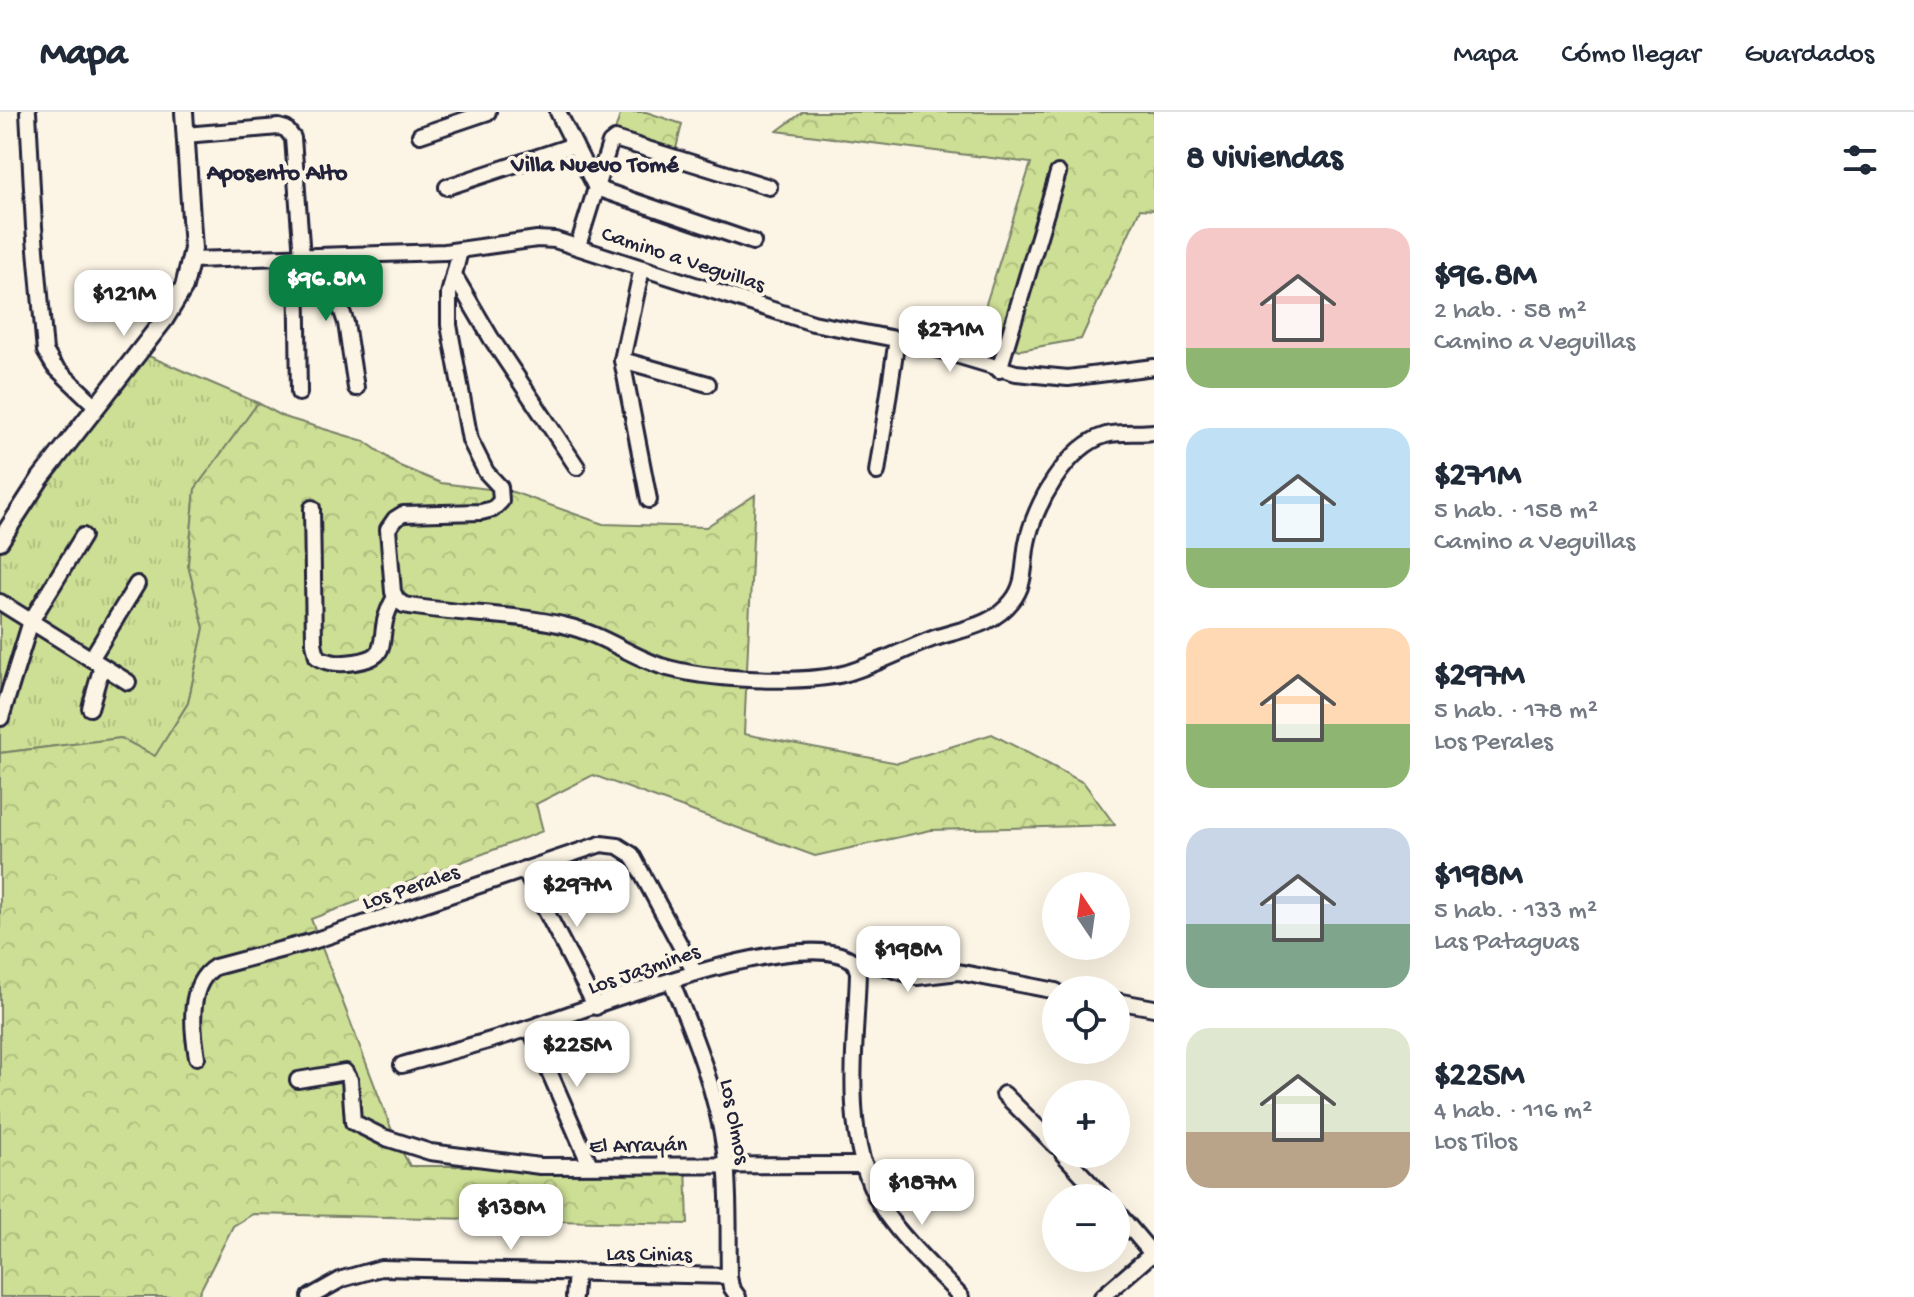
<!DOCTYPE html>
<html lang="es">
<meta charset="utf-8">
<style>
body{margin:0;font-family:"Gochi Hand",sans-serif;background:#f6f6f7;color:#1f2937;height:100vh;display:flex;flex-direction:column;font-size:30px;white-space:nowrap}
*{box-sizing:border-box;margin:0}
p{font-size:26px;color:#747a83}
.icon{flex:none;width:44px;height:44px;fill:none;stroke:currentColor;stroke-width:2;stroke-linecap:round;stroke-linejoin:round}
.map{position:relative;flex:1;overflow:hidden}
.details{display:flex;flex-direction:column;background:#fff;width:760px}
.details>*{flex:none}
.needle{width:52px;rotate:347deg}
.tools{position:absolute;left:1042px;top:760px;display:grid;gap:16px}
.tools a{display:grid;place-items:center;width:88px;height:88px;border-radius:50%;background:#fff;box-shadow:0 8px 32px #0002;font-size:40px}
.price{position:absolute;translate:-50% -68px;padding:0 18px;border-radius:16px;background:#fff;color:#222;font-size:26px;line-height:52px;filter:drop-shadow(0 2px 4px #0008)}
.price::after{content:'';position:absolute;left:50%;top:48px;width:24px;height:18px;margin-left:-12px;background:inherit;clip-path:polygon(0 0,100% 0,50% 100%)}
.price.current{background:#0b8043;color:#fff}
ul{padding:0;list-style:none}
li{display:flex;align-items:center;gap:24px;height:200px;padding:0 32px}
li span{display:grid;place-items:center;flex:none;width:224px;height:160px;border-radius:24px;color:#555}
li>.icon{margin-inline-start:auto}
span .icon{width:96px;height:96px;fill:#fffc;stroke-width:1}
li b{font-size:34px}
h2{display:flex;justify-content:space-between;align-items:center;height:96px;padding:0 32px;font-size:34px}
header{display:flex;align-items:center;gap:48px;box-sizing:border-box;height:112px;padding:0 40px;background:#fff;border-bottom:2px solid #e0e1e3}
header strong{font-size:38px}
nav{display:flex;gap:44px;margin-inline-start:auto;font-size:28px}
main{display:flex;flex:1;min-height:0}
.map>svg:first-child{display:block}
.grass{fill:url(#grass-tufts);stroke:#788068;stroke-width:2}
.forest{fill:url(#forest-crowns);stroke:#788068;stroke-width:2}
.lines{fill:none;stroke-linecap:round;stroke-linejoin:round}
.minor-casing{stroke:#22223b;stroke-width:20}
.tertiary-casing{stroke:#22223b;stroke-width:22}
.minor{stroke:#fcf5e5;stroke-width:14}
.tertiary{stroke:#fcf5e5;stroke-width:16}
.labels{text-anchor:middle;stroke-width:8;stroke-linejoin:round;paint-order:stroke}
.street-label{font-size:22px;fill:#22223b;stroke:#fcf5e5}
.neighbourhood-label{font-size:24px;font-weight:bold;fill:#22223b;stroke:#fcf5e5}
</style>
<header>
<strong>Mapa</strong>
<nav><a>Mapa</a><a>Cómo llegar</a><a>Guardados</a></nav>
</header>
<main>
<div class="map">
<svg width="1154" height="1185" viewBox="0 0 1154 1185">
<defs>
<pattern id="grass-tufts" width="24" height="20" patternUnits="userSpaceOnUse" patternTransform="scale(2)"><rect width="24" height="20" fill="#cddf94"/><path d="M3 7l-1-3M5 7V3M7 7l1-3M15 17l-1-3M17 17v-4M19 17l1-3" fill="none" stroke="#b0bf80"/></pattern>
<pattern id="forest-crowns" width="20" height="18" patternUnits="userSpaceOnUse" patternTransform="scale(2)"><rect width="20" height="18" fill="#cddf94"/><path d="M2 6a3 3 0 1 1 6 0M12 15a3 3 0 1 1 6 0" fill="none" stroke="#b0bf80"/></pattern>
</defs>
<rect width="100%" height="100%" fill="#fcf5e5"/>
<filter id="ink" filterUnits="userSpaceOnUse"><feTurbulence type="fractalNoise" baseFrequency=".0125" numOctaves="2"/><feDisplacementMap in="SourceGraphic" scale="16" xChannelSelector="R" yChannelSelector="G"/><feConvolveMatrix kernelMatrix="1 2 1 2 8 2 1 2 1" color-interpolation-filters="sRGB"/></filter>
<g filter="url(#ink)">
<polygon class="grass" points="144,242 258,291 195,377 188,453 204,516 188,591 155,645 121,626 0,641 0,438"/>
<g class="forest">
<polygon points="621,0 646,0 682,12 675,41 614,22"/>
<polygon points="803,0 1154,0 1154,98 1140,97 1081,227 1020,238 976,223 1031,51 777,19"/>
<polygon points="258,291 284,305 364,329 400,354 441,371 513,380 603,412 706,415 755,383 744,622 898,651 992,622 1084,671 1115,713 931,718 815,744 593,663 536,692 543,719 311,807 396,1029 410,1054 686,1054 688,1112 253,1102 233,1114 197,1185 0,1185 0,641 121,626 155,644 188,591 204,516 188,453 195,377"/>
</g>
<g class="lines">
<g class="minor-casing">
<g id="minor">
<polyline points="28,0 34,115 45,239 54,254 96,294"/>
<polyline points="558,0 596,76 753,130"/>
<polyline points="185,23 279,15 286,17 293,26 302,145"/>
<polyline points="420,23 488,0"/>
<polyline points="447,75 574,33"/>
<polyline points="578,134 610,31 615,27 769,75"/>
<path d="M460,139L449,182V213L470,328L486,360L500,375L501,389L493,397L481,400L403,402L395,407L388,417L393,480L397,488L404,493C458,503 514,501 567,514C601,522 629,543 661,554C706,568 802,573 847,561C877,552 903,538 932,527C960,517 992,515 1012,489C1026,472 1023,452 1027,431C1034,394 1067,334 1106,323C1121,319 1138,322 1154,320"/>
<polyline points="338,144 337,185 346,211 356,276"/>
<polyline points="297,145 299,281"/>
<polyline points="192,148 445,140 537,127 555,128 813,211 916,231 1016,261 1068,266 1154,255"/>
<polyline points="642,156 622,248 649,388"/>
<polyline points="454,163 491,226 577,355"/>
<polyline points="622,248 708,272"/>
<polyline points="999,258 1058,61"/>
<polyline points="877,360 897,227"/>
<path d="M312,396L314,531L317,545C329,552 341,552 355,550C387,545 380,535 385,509C387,501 391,492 395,485"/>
<polyline points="0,490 128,570"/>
<polyline points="91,547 137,472"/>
<polyline points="90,596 102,554"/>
<polyline points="1,606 31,509 83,424"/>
<polyline points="524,757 596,895"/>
<path d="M855,851L858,860C856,940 839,1031 886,1102C907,1132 936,1158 961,1185"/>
<polyline points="855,851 866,849 917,865 958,860 1056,879"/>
<path d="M671,869C694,922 717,981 725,1040C730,1080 728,1123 729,1164L731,1175L738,1185"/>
<polyline points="1116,889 1154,896"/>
<polyline points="530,916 590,1053"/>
<path d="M197,945C192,917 187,872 215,855L310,830L601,732L618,734L632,743L695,861"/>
<path d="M402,953C443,941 485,931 526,917C583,899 810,808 855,851"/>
<polyline points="298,968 345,960 350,968 353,1010 383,1025 430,1040 540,1054 865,1053"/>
<polyline points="1004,982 1056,1034"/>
<polyline points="1063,1042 1104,1086"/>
<polyline points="1116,1099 1154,1144"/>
<polyline points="310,1185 342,1167 381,1156 729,1164"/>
<polyline points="574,1185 576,1160"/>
<polyline points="1102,1185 1154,1140"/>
</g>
</g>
<g class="tertiary-casing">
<polyline id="tertiary" points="0,429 40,367 164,208 184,175 193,137 184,0"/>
</g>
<use href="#minor" class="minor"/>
<use href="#tertiary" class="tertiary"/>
</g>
</g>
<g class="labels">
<g class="street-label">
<text transform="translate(684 145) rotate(18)" y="8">Camino a Veguillas</text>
<text transform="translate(410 773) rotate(-19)" y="8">Los Perales</text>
<text transform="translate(643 855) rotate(-19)" y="8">Los Jazmines</text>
<text transform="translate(737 1009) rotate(79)" y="8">Los Olmos</text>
<text transform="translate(638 1031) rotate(-1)" y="8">El Arrayán</text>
<text transform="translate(649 1140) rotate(1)" y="8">Las Cinias</text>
</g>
<g class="neighbourhood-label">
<text x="595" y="59">Villa Nuevo Tomé</text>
<text x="277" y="67">Aposento Alto</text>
</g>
</g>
</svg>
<div class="tools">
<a><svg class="needle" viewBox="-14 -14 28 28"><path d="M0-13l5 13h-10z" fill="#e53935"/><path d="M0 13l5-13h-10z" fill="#747a83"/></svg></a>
<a><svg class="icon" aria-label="locate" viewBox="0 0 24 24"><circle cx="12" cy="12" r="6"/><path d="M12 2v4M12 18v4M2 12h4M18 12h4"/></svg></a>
<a>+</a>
<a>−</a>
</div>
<b class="price current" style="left:326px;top:211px">$96.8M</b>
<b class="price" style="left:124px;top:226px">$121M</b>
<b class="price" style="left:950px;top:262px">$271M</b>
<b class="price" style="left:577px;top:817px">$297M</b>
<b class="price" style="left:908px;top:882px">$198M</b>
<b class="price" style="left:577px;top:977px">$225M</b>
<b class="price" style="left:922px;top:1115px">$187M</b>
<b class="price" style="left:511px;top:1140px">$138M</b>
</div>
<section class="details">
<h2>8 viviendas<svg class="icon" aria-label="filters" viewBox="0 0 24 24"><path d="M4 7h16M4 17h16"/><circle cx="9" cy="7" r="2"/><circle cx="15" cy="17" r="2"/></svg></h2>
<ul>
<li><span style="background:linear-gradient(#f6c9c9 75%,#8fb573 0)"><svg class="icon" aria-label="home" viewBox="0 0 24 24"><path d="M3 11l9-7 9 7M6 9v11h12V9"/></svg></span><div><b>$96.8M</b><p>2 hab. · 58 m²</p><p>Camino a Veguillas</p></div></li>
<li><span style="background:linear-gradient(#bfe0f5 75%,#8fb573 0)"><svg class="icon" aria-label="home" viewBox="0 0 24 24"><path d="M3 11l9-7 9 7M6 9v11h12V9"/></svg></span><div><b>$271M</b><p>5 hab. · 158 m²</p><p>Camino a Veguillas</p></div></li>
<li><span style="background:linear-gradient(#ffd9b3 60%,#8fb573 0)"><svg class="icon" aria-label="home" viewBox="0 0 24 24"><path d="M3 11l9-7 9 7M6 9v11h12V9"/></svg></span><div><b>$297M</b><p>5 hab. · 178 m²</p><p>Los Perales</p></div></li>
<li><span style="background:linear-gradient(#c9d6e8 60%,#7fa58c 0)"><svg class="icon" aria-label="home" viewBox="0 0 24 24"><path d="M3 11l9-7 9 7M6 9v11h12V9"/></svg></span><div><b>$198M</b><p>5 hab. · 133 m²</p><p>Las Pataguas</p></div></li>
<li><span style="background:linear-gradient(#dfe7d0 65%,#b9a48a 0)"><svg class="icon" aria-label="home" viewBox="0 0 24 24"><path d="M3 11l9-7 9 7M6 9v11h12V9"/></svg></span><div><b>$225M</b><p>4 hab. · 116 m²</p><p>Los Tilos</p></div></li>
</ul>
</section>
</main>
